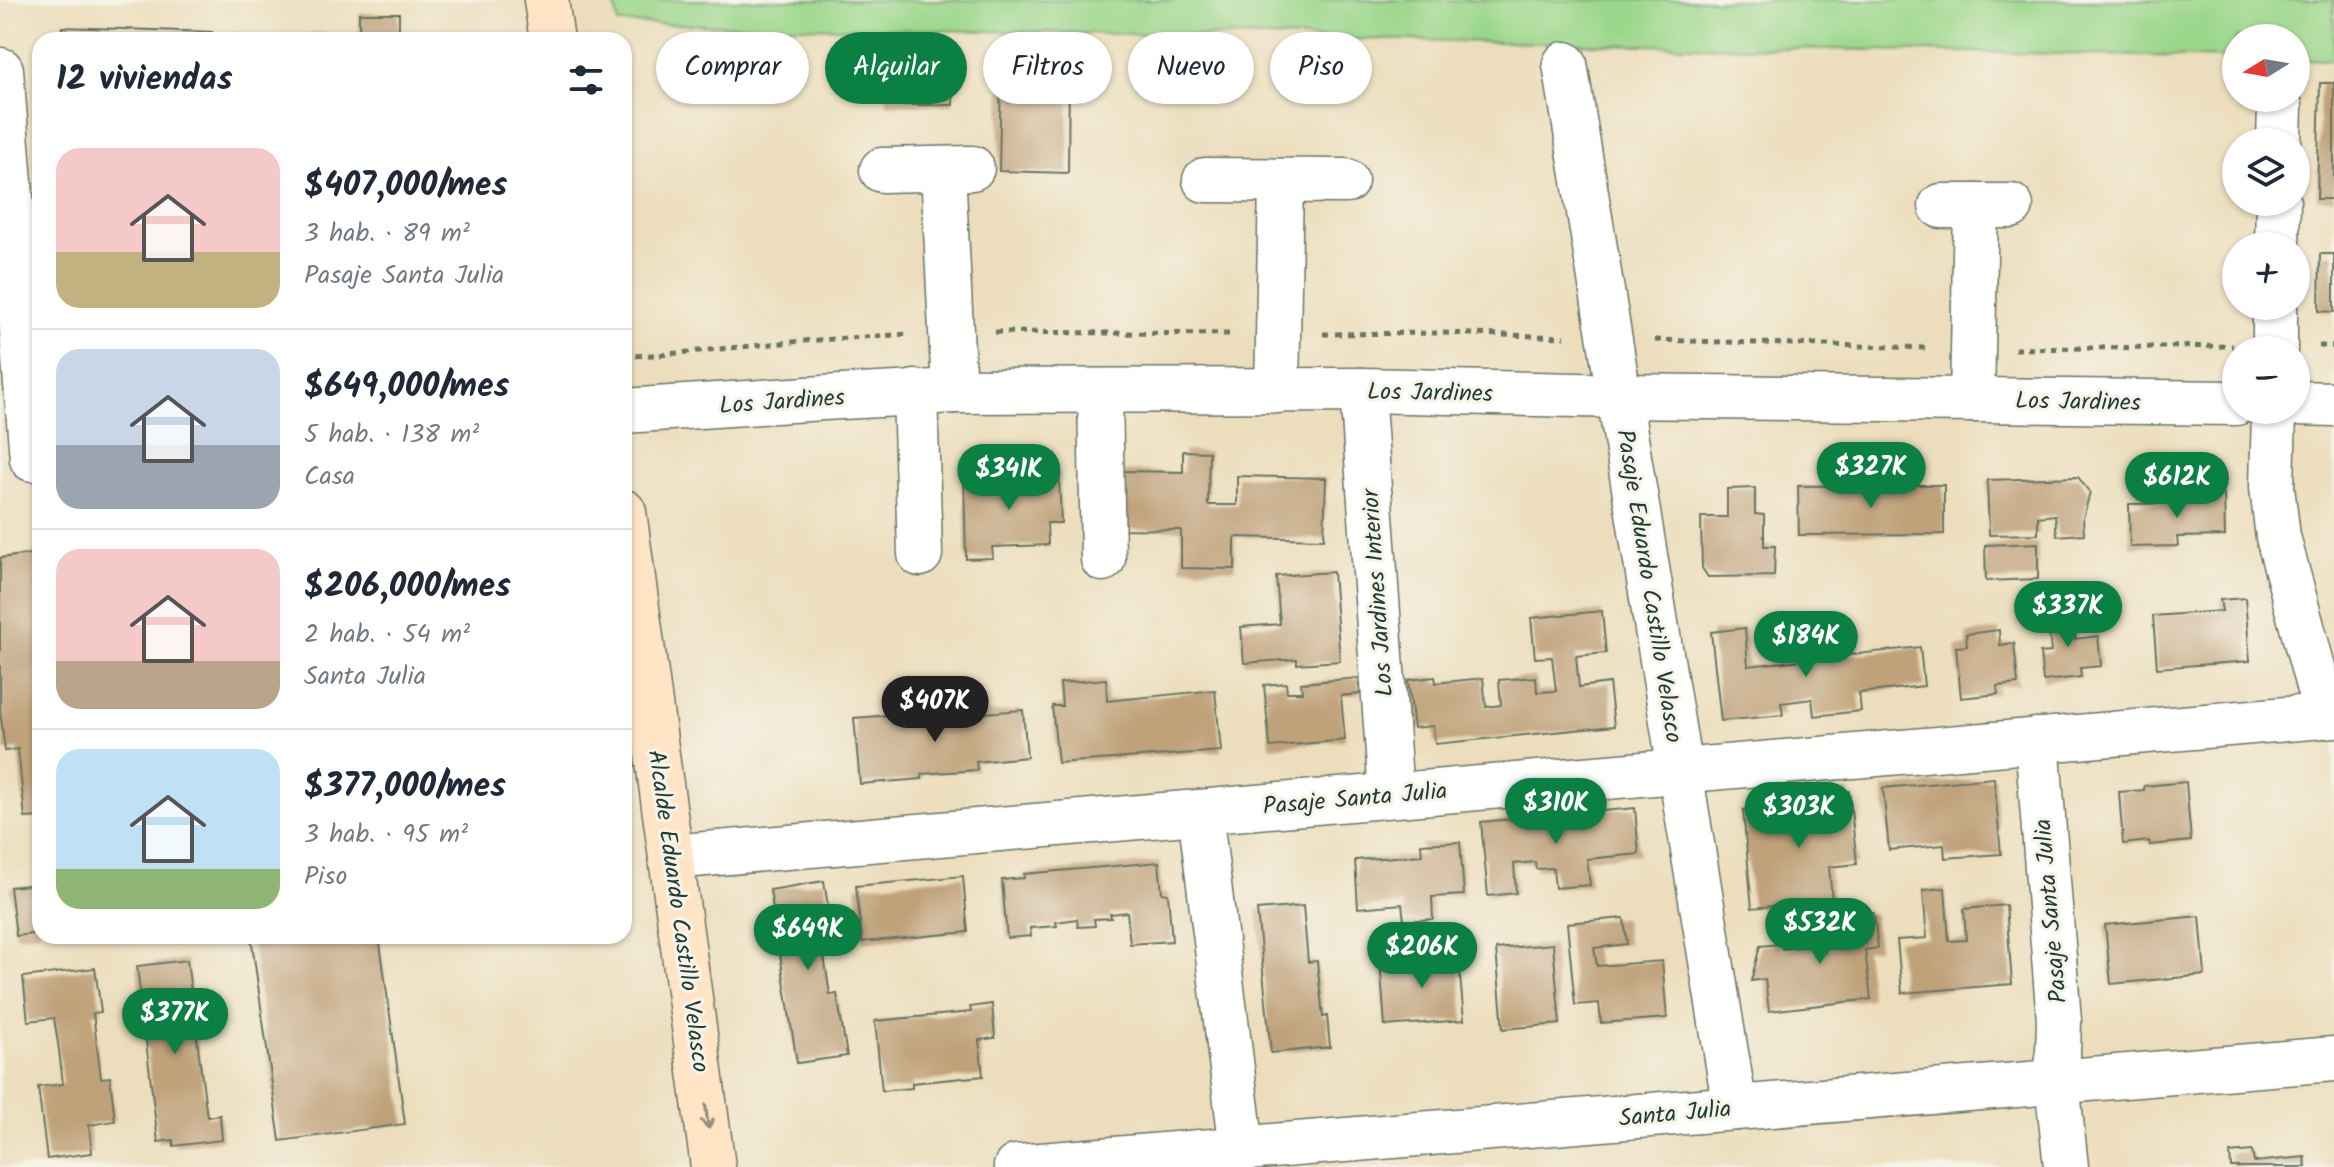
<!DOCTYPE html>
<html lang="es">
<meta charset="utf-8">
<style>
body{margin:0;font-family:Kalam,sans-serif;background:#f2f2f3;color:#1f2937;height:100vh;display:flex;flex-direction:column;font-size:30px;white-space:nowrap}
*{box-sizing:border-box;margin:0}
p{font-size:26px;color:#747a83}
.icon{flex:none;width:44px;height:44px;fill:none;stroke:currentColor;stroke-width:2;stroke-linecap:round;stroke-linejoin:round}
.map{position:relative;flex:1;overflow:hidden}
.panel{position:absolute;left:32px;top:32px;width:600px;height:912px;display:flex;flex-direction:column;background:#fff;border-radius:24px;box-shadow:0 2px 6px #0004}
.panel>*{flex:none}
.hud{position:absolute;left:656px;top:32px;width:760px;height:72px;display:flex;gap:16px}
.needle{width:52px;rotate:259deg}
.buttons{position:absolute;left:2222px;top:24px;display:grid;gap:16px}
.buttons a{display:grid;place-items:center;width:88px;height:88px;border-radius:50%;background:#fff;box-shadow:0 2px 6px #0004;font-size:40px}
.price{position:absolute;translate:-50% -68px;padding:0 18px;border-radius:28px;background:#0b8043;color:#fff;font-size:26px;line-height:52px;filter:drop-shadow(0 2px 4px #0008)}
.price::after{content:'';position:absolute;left:50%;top:48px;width:24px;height:18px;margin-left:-12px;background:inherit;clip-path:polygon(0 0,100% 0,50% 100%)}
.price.active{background:#222;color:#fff}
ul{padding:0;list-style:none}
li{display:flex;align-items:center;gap:24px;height:200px;padding:0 24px}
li+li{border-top:2px solid #e0e1e3}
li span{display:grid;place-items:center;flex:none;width:224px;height:160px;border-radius:24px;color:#555}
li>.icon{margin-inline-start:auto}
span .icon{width:96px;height:96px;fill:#fffc;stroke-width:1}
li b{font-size:34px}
h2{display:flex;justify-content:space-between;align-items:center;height:96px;padding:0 24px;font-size:34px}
.chip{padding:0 28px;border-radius:36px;background:#fff;box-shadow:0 2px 6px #0004;font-size:28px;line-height:72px}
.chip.active{background:#0b8043;color:#fff}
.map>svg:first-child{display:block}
.green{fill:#9bd78b;stroke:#5d8a60;stroke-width:2}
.building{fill:#c0a27a}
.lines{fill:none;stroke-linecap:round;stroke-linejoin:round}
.street-casing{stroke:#677564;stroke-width:47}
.secondary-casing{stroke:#677564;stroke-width:47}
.path{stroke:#677564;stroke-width:5;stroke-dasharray:6 6;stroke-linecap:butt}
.street{stroke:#fff;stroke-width:44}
.secondary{stroke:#ffe4c6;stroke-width:44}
.oneway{stroke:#8f907d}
.labels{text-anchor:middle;stroke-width:6;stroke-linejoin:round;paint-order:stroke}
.street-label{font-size:24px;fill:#1f3d34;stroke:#f7f3e8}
</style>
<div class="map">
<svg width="2334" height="1167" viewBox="0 0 2334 1167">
<rect width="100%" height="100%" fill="#f7f3e8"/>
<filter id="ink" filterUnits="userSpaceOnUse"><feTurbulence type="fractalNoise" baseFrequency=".0125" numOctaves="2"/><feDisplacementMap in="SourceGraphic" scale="16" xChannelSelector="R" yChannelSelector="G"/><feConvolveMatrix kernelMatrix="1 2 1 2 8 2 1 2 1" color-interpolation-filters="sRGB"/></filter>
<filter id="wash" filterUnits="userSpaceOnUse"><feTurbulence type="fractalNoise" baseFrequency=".006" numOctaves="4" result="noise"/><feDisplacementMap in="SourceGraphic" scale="32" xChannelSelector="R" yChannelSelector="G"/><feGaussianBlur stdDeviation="1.8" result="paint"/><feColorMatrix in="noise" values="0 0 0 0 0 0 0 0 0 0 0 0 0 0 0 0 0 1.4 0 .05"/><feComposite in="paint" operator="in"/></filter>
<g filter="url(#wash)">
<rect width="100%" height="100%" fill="#ecdebc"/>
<polygon class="green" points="614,0 2334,0 2334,60 2296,59 2296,38 2236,38 2236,58 618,23"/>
<g id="blocks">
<g class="building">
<polygon points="359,13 399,13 399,40 312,40 312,33 359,34"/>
<polygon points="62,27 212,32 212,40 61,40"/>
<polygon points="887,46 954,46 953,105 887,105"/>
<polygon points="1001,71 1069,72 1068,173 999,171"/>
<polygon points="2320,83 2334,83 2334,199 2317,199"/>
<polygon points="2320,254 2334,254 2334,312 2319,311"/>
<polygon points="1183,451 1209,452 1208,505 1237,505 1237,476 1326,478 1324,539 1235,537 1235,569 1181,568 1181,530 1123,529 1123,471 1183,472"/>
<polygon points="1059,475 1061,523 1047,523 1048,545 992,547 993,558 966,559 964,477"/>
<polygon points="2078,477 2090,493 2083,518 2084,534 2057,536 2055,515 2038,517 2038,534 1989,535 1987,480"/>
<polygon points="1899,485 1944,485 1944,534 1799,535 1798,486"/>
<polygon points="1755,488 1755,514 1764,515 1764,546 1775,546 1774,576 1708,577 1702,568 1701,517 1727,517 1727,489"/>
<polygon points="2224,494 2225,536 2177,537 2178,546 2130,547 2129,504 2177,503 2177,495"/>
<polygon points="2038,543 2038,579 1986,581 1985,545"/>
<polygon points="40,553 40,817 25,818 18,749 5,751 0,710 0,558"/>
<polygon points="1333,572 1340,661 1297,664 1297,659 1244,663 1241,627 1280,624 1276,576"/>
<polygon points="2245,598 2250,661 2157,668 2153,616 2222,611 2220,600"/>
<polygon points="2072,610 2075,639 2098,636 2101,666 2080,668 2081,677 2043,681 2040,653 2051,652 2047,612"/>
<polygon points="1602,611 1606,653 1576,656 1579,687 1609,683 1614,726 1435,744 1433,726 1414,728 1408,680 1435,677 1436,683 1483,678 1486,707 1501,705 1499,680 1536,677 1537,692 1556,691 1552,657 1535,658 1531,618"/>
<polygon points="1745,628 1748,666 1920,647 1924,686 1859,693 1861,711 1814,716 1812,699 1781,703 1783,715 1721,721 1711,632"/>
<polygon points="1999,630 2000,645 2014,643 2018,684 1997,686 1998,694 1961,698 1956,647 1967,646 1966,634"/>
<polygon points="1359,678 1360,694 1341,696 1345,740 1270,747 1264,685 1286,683 1287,692 1302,692 1301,683"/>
<polygon points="1106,679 1107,701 1215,690 1221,751 1058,763 1052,706 1062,706 1060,683"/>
<polygon points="1023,710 1027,757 976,762 977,770 922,774 922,779 860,784 854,718 917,713 917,718"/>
<polygon points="1994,778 2001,854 1945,858 1944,845 1889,850 1883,788"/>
<polygon points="2186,782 2191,841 2150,845 2149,841 2123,844 2119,792 2144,790 2144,786"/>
<polygon points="1849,791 1857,864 1829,867 1832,900 1752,908 1743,810 1771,808 1771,816 1800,813 1799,803 1815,801 1815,795"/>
<polygon points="1635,808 1639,854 1587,859 1590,885 1555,888 1553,868 1536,869 1535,862 1514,864 1516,893 1488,896 1481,822"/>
<polygon points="1460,842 1464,895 1432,897 1433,919 1404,921 1402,904 1358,908 1355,860 1422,855 1421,844"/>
<polygon points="1159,862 1162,893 1168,894 1172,941 1130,944 1127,912 1110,914 1111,918 1094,919 1095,926 1078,927 1077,919 1056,922 1057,926 1030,928 1031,936 1007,938 1002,880 1024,878 1024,874"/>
<polygon points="963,876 968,932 862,942 856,886"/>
<polygon points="824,881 831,926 822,927 824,942 822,943 830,995 837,994 847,1056 797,1063 770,890"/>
<polygon points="40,884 40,933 16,936 10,887"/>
<polygon points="1945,888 1949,941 1966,940 1964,909 2006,905 2012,984 1902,993 1897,940 1927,938 1923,890"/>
<polygon points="1303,906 1308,962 1317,961 1323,1017 1327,1016 1330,1047 1271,1053 1257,910"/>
<polygon points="1874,913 1878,948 1865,950 1871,999 1769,1011 1765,979 1751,981 1760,946 1781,944 1782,949 1813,946 1814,953 1825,952 1822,918"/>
<polygon points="2200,916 2205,975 2111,984 2105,925"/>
<polygon points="1624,918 1627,944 1594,948 1597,966 1662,961 1667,1018 1601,1023 1599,1003 1575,1005 1567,923"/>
<polygon points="251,936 379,936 405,1124 280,1141"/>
<polygon points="1553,944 1560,1024 1503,1029 1496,949"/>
<polygon points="1458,954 1464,1020 1385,1026 1380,960"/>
<polygon points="187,960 207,1117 220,1115 222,1140 174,1146 173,1140 158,1142 137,966"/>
<polygon points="95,968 101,1012 93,1013 101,1078 110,1077 115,1121 89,1125 92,1153 47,1159 38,1087 63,1084 59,1050 54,1018 28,1021 23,977"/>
<polygon points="992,1004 995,1038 979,1040 983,1076 912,1083 912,1088 882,1091 875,1021 971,1012 970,1007"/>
<polygon points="2252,1151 2254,1162 2305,1157 2306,1167 2231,1167 2230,1153"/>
</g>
</g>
</g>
<g filter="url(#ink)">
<use href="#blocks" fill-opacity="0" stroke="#677564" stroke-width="2"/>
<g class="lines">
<g class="street-casing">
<g id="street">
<polyline points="1565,64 1735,1108"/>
<polyline points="1,70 32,459"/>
<polyline points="2279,142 2280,106"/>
<polyline points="943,169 954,391"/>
<polyline points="882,170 972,168"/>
<polyline points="1205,180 1346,181"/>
<polyline points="1941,206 2011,206"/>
<polyline points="2277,246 2278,202"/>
<polyline points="2275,350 2275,306"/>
<polyline points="1362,390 1391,795"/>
<polyline points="1100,391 1103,559"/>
<polyline points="1277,391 1281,181"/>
<polyline points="915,392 920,554"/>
<polyline points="1972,400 1976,206"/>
<polyline points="2296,403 2334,404"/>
<polyline points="2274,410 2272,487 2278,537 2326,716"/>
<polyline points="624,411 823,398 954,391 1362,390 1619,396 2236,403"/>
<polyline points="2037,740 2059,1021 2057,1082 2066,1167"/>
<polyline points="1200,812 1242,1149"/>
<polyline points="671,857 2334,715"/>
<polyline points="1016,1167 2334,1059"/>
</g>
</g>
<g class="secondary-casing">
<g id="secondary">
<polyline points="546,0 552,40"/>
<polyline points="624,512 713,1167"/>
</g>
</g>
<g class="path">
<polyline points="995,332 1233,334"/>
<polyline points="1323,334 1442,333 1565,337"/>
<polyline points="1655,340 1929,348"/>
<polyline points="2319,346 2334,346"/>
<polyline points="2015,349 2233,346"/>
<polyline points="624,356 657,355 803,341 909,334"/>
</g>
<use href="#street" class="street"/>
<use href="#secondary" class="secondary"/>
</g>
<defs><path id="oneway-shaft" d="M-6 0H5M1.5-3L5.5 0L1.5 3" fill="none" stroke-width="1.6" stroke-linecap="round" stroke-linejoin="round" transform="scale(2)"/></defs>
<use class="oneway" href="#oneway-shaft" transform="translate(707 1117) rotate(83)"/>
</g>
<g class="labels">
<g class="street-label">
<text transform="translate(1430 392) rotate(1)" y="8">Los Jardines</text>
<text transform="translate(782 401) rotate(-4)" y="8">Los Jardines</text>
<text transform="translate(2078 401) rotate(1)" y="8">Los Jardines</text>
<text transform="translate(1650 586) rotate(81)" y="8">Pasaje Eduardo Castillo Velasco</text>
<text transform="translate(1377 593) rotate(-94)" y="8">Los Jardines Interior</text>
<text transform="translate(1355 798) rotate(-5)" y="8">Pasaje Santa Julia</text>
<text transform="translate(679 911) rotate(82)" y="8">Alcalde Eduardo Castillo Velasco</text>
<text transform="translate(2050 911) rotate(-95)" y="8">Pasaje Santa Julia</text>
<text transform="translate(1675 1113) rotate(-5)" y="8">Santa Julia</text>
</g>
</g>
</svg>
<div class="buttons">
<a><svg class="needle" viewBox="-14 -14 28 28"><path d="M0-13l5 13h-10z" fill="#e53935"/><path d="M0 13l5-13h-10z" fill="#747a83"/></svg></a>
<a><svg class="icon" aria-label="layers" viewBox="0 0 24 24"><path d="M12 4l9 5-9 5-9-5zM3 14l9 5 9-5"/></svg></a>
<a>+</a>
<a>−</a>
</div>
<b class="price" style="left:1871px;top:510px">$327K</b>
<b class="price" style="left:1009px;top:512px">$341K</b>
<b class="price" style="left:2177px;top:520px">$612K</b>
<b class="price" style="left:2068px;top:649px">$337K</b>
<b class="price" style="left:1806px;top:679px">$184K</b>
<b class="price active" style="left:935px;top:744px">$407K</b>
<b class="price" style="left:1556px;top:846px">$310K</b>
<b class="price" style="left:1799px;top:850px">$303K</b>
<b class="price" style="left:1820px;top:966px">$532K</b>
<b class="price" style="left:808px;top:972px">$649K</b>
<b class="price" style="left:1422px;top:990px">$206K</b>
<b class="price" style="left:175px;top:1056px">$377K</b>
<div class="hud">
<a class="chip">Comprar</a>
<a class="chip active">Alquilar</a>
<a class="chip">Filtros</a>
<a class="chip">Nuevo</a>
<a class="chip">Piso</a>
</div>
<section class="panel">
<h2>12 viviendas<svg class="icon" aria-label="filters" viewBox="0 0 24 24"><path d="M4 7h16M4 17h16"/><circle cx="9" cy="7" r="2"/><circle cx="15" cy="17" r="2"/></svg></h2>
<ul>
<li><span style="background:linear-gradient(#f6c9c9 65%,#c2b280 0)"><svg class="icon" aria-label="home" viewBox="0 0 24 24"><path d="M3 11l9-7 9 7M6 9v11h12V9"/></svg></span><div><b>$407,000/mes</b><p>3 hab. · 89 m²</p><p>Pasaje Santa Julia</p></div></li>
<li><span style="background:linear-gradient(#c9d6e8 60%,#9aa5b1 0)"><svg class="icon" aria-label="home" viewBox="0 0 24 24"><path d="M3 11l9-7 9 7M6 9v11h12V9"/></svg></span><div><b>$649,000/mes</b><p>5 hab. · 138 m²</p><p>Casa</p></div></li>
<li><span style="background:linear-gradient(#f6c9c9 70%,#b9a48a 0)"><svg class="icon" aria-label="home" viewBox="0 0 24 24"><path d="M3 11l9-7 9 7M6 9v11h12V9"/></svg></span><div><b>$206,000/mes</b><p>2 hab. · 54 m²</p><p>Santa Julia</p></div></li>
<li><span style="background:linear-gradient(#bfe0f5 75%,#8fb573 0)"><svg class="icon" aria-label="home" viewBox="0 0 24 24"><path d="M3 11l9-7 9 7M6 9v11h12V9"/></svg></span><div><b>$377,000/mes</b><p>3 hab. · 95 m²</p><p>Piso</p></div></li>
</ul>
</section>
</div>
